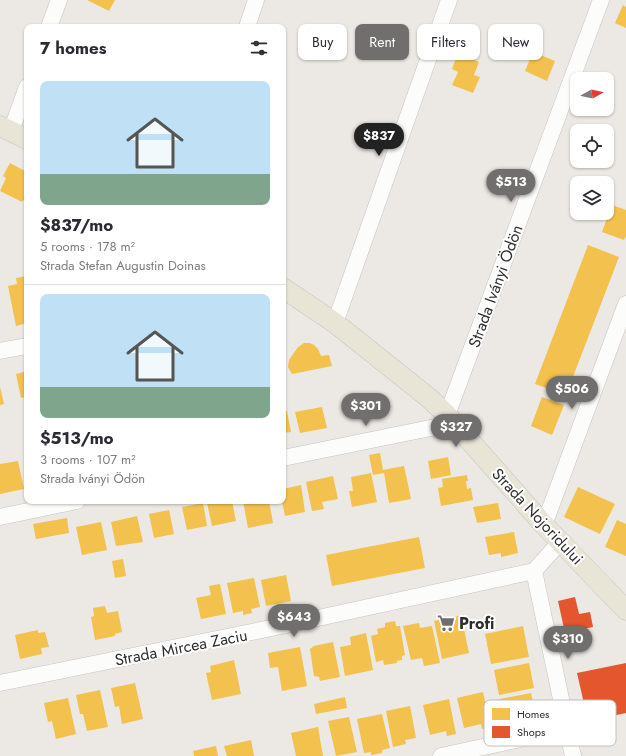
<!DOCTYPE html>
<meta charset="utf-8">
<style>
body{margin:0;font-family:Jost,sans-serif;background:#f7f7f7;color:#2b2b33;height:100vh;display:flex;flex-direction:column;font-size:15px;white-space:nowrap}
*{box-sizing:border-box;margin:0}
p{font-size:13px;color:#7c7c81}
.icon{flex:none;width:22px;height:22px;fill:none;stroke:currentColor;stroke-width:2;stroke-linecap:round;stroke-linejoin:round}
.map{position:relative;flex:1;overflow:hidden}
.panel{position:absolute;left:24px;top:24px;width:262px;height:480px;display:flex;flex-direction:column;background:#fff;border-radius:8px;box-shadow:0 1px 3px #0004}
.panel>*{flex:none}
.guide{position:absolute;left:298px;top:24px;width:268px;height:36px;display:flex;gap:8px}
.needle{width:26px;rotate:82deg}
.tools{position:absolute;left:570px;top:72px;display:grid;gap:8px}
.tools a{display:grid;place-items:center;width:44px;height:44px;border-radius:8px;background:#fff;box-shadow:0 1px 3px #0004;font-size:20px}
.price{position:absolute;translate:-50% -34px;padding:0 9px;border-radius:14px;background:#706f6e;color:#fff;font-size:13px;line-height:26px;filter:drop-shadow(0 1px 2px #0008)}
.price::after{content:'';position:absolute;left:50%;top:24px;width:12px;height:9px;margin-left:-6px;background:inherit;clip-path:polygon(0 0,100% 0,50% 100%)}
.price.selected{background:#222;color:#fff}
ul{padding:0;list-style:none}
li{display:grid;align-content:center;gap:8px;height:212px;padding:0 16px}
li+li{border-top:1px solid #e1e1e2}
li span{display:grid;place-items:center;height:124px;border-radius:8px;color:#555}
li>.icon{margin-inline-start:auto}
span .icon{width:72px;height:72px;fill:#fffc;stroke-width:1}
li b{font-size:17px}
h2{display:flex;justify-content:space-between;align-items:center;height:48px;padding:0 16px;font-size:17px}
.chip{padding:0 14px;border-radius:8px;background:#fff;box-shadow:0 1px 3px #0004;font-size:14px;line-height:36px}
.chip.selected{background:#706f6e;color:#fff}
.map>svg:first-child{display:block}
.homes{fill:#f2c14e}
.shops{fill:#e4572e}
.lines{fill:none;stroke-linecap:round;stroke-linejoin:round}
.minor-casing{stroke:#c5c4c5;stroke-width:17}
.major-casing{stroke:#c6c5c4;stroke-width:21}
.minor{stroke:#fcfcfb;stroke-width:16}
.major{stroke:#e8e4d6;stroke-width:20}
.labels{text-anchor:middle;stroke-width:4;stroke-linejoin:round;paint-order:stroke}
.street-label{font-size:16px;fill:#2e2e2e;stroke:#fff}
.poi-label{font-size:16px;font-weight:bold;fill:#2e2e2e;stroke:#fff;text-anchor:start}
.key{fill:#fff;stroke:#c0c0c0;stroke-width:1}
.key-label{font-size:11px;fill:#2e2e2e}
</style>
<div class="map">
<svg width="626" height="756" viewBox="0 0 626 756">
<rect width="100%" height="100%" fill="#ece8e4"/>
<g class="homes">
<polygon points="87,0 115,0 109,11"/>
<polygon points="623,5 626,7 626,28 615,23"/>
<polygon points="533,52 555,61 547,81 525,71"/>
<polygon points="458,53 479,62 474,75 480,77 473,93 452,85 458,72 452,69"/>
<polygon points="10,163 27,172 27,202 23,200 22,202 0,191 6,178 3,176"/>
<polygon points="283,201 286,202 283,210"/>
<polygon points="612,205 626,210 626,236 624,240 602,232"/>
<polygon points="588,245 619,257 566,395 535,384"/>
<polygon points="27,276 27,323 16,326 8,286 17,284 16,278"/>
<polygon points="304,343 310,343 314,345 318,349 321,356 329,355 332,366 292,374 288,367 289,360 298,347"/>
<polygon points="27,371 27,397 21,398 16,374"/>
<polygon points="0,387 4,404 0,405"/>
<polygon points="542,397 564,405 552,435 531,426"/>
<polygon points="322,407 327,428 300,433 295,412"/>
<polygon points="287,411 291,432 283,433 283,412"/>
<polygon points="380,453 383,470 404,466 411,499 389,503 384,473 373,475 369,455"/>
<polygon points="448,457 451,475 431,479 428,461"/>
<polygon points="18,461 24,489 0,494 0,464"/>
<polygon points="371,473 377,502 352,507 349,491 353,491 351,477"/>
<polygon points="467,475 468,481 466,481 467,489 471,488 473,500 441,506 438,488 443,487 442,479"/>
<polygon points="333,476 338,499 322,502 324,509 312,511 306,482"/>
<polygon points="301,485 305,512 285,516 282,501 283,489"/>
<polygon points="578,487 615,504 600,534 564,517"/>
<polygon points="215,501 232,501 236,521 212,526 207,503"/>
<polygon points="243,501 269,501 273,523 248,528"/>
<polygon points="203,503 207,526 187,530 182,507"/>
<polygon points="498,503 501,519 477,523 473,507"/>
<polygon points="169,510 174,534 154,538 149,514"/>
<polygon points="137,516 143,542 116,546 111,522"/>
<polygon points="67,518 69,533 36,539 33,524"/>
<polygon points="617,520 626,524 626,556 605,547"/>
<polygon points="101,522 107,550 82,555 76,527"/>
<polygon points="514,532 518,553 501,557 501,553 489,555 485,537"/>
<polygon points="419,537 425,568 332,586 326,555"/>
<polygon points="123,559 126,576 115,578 112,561"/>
<polygon points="286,575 291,601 266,606 261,580"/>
<polygon points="254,578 260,607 251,609 252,613 243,615 243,611 233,613 227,583"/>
<polygon points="220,584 226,614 201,619 196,598 211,595 209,586"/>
<polygon points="105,606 107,613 118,611 122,632 115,634 115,636 95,640 91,617 94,616 93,608"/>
<polygon points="461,615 469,653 442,659 434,621"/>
<polygon points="395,621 396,626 400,626 405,655 402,656 402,660 397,661 397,663 384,665 383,660 376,662 371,636 378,634 377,629 385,627 385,623"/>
<polygon points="419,623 420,628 432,626 440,663 424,666 422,658 411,660 403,626"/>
<polygon points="523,626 529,657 491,664 485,634"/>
<polygon points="38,630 38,633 45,632 49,647 41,648 42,654 20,659 15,635"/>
<polygon points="366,633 373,670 345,676 340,647 351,645 350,637"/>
<polygon points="333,642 340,677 320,681 319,677 314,676 310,649 314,646"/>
<polygon points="300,647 307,686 282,691 278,667 270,668 268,653"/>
<polygon points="234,660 241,694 212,700 206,673 211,672 210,666"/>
<polygon points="529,663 534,688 499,695 494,670"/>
<polygon points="135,683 143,719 122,724 119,706 115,707 111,688"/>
<polygon points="100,690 108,727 87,731 83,714 80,714 76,695"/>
<polygon points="483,692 491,727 482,729 481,724 464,728 457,698"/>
<polygon points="531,693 536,716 500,724 495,700"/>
<polygon points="345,697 347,708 316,714 314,704"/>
<polygon points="68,698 76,734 56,739 52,721 48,722 44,703"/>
<polygon points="449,699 456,734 447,736 446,731 430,735 423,705"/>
<polygon points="410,706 416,738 405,740 406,744 393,747 386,711"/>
<polygon points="382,714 390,748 382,750 382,753 371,755 371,752 364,753 357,719"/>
<polygon points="349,717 357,752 336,756 328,721"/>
<polygon points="318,727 323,756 296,756 291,733"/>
<polygon points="251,740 254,756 227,756 224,746"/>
<polygon points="216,746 218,756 194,756 193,751"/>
</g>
<g class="shops">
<polygon points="575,597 579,614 590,612 593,627 565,633 558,601"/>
<polygon points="626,663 626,713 588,721 577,673"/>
</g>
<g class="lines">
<g class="minor-casing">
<g id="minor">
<polyline points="49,27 59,0"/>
<polyline points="247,27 256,0"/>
<polyline points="11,131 27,87"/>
<polyline points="335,323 449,0"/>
<polyline points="0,351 27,346"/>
<polyline points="447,415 601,0"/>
<polyline points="283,458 455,423"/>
<polyline points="0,517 77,501"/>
<polyline points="544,525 626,304"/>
<polyline points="534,571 573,756"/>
<polyline points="0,683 286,625 534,571 561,541"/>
<polyline points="441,756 567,729"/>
</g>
</g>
<g class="major-casing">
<g id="major">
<polyline points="0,126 27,139"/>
<polyline points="283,288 335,323 429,398 447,415 544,525 626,610"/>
</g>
</g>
<use href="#minor" class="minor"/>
<use href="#major" class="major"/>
</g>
<defs>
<g id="supermarket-bare" transform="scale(1.38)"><path d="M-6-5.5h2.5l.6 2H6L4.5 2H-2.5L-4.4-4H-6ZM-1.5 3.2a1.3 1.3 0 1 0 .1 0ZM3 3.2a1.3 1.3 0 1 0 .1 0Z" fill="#706f6e" stroke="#fff" stroke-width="2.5" paint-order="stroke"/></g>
</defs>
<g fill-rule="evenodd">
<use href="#supermarket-bare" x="446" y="623"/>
</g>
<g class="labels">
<g class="street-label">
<text transform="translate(495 286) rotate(-70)" y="6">Strada Iványi Ödön</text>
<text transform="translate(538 516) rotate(47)" y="6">Strada Nojoridului</text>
<text transform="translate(181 647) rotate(-11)" y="6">Strada Mircea Zaciu</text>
</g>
<g class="poi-label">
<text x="459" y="629">Profi</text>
</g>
</g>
<rect x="484" y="700" width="132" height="46" rx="6" class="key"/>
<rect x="492" y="708" width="18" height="12" fill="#f2c14e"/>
<rect x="492" y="726" width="18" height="12" fill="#e4572e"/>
<g class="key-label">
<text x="517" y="718">Homes</text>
<text x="517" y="736">Shops</text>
</g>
</svg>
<div class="tools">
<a><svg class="needle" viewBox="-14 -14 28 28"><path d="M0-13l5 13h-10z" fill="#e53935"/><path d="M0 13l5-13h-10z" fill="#7c7c81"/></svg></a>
<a><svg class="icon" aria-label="locate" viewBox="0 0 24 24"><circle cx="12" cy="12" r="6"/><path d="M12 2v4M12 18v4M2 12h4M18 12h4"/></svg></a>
<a><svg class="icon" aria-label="layers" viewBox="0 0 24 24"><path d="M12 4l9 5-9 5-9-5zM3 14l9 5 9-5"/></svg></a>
</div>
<b class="price selected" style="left:379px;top:157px">$837</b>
<b class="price" style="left:511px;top:203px">$513</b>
<b class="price" style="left:572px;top:410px">$506</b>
<b class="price" style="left:366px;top:427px">$301</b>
<b class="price" style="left:456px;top:448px">$327</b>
<b class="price" style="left:294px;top:638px">$643</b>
<b class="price" style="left:568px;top:660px">$310</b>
<div class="guide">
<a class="chip">Buy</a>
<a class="chip selected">Rent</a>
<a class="chip">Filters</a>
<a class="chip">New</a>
</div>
<section class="panel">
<h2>7 homes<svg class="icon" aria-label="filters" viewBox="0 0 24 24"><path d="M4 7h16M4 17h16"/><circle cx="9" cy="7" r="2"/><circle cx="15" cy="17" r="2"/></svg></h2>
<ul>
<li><span style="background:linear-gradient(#bfe0f5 75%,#7fa58c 0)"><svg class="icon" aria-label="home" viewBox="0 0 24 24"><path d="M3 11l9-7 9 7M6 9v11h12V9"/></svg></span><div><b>$837/mo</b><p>5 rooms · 178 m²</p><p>Strada Stefan Augustin Doinas</p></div></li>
<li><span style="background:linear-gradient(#bfe0f5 75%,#7fa58c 0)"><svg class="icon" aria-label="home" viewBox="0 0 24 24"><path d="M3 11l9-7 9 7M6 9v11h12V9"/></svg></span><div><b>$513/mo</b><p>3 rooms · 107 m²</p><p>Strada Iványi Ödön</p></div></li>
</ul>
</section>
</div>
